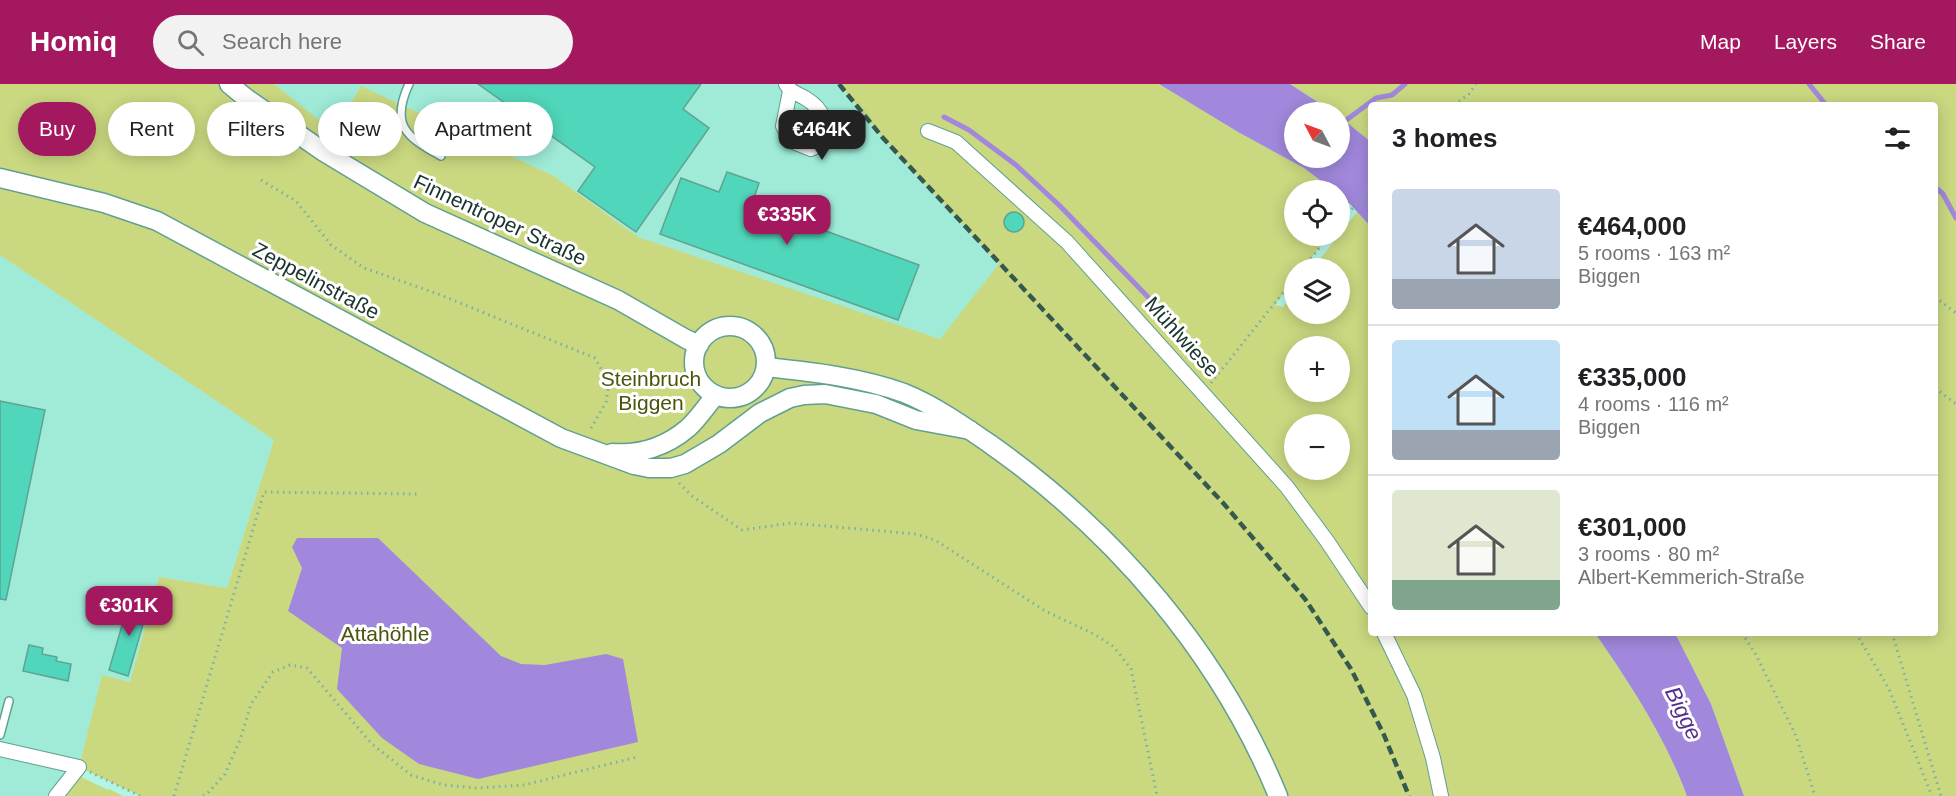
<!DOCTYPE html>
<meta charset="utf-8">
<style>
body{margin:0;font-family:Arial,sans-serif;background:#f2f2f2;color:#202124;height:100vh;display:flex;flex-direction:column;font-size:22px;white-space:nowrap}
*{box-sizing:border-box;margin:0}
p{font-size:20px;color:#757577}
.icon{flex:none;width:33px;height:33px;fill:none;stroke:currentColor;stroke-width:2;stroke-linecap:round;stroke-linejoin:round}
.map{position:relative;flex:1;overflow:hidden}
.sheet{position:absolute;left:1368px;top:18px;width:570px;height:534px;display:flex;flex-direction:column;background:#fff;border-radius:6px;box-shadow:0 3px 15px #0003}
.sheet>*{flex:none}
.banner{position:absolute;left:18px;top:18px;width:570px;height:54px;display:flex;gap:12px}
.needle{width:39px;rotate:311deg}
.controls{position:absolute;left:1284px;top:18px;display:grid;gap:12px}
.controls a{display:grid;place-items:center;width:66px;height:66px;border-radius:50%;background:#fff;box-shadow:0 3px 15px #0003;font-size:30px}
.price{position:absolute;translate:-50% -51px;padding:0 14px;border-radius:12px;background:#a4185f;color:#fff;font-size:20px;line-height:39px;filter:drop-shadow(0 2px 3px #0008)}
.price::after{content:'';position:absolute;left:50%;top:36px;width:18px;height:14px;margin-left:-9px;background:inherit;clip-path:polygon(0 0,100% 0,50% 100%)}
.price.current{background:#222;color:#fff}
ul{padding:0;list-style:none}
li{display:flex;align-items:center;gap:18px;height:150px;padding:0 24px}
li+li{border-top:2px solid #e0e0e0}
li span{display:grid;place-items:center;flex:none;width:168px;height:120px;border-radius:6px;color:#555}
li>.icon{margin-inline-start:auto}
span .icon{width:72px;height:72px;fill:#fffc;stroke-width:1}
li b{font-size:26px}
h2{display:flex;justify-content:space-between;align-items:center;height:72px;padding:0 24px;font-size:26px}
.chip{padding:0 21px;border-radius:27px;background:#fff;box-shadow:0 3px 15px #0003;font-size:21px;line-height:54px}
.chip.current{background:#a4185f;color:#fff}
header{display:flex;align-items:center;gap:36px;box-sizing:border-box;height:84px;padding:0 30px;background:#a4185f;color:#fff}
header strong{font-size:28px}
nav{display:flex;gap:33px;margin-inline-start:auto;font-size:21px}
.search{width:420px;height:54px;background:#f2f2f2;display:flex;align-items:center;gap:15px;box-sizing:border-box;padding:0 21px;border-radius:33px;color:#757577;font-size:22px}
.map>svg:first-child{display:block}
.built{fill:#9febd8}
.green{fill:#cad880;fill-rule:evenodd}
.water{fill:#a188dc}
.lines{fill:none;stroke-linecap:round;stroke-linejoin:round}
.stream{stroke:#a188dc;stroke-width:5}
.building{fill:#50d6ba;stroke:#61a292;stroke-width:1.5}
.service-casing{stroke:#60a091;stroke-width:10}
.minor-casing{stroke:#60a091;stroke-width:16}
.secondary-casing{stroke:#60a091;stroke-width:21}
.path{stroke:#7cb0a3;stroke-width:3;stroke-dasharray:1.5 4.5;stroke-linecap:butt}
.service{stroke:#fff;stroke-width:7}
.minor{stroke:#fff;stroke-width:14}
.secondary{stroke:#fff;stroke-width:18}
.rail{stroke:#35584f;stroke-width:4.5;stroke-dasharray:9 4.5;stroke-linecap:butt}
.labels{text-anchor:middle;stroke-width:6;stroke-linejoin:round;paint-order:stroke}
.street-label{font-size:21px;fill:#19342d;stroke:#fff}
.park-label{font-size:21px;fill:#4b540a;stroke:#fff}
.water-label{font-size:22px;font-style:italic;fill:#532e90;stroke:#fff}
</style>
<header>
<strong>Homiq</strong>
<div class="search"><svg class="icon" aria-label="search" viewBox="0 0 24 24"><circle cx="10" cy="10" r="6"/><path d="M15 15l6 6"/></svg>Search here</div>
<nav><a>Map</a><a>Layers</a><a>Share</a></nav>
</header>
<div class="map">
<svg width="1956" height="712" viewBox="0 0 1956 712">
<rect width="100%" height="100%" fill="#b3f5e4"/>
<g class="built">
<polygon points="274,0 839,0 883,54 1000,180 941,256 638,153 554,92 361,3 334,48"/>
<polygon points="0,171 274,356 227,504 159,493 130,598 102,592 79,683 56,712 0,712"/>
</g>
<g class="green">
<path d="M0,0H274L334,48L361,2L554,92L638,153L940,255L999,180L883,54L839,0H1159L1238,48L1304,84L1333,106H1294V152H1329L1303,184H1294V195L1275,221L1283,223L1294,208V230H1340V184H1313L1357,128L1371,143V549H1595C1631,601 1665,653 1687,712H140L79,683L102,591L130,598L159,493L227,504L274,356L0,171ZM1294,262H1340V308H1294ZM1294,340H1340V386H1294Z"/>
<polygon points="1290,0 1956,0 1956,712 1744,712 1711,620 1675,549 1935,549 1935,21 1371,21 1371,58 1340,33 1340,28 1333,28"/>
<polygon points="79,692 108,706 109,705 123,712 65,712"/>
</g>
<g class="water">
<polygon points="1159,0 1290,0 1333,28 1294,28 1294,74 1340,74 1340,33 1371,58 1371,143 1350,120 1340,112 1340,106 1333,106 1304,84 1238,48"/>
<polygon points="297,454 378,454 501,572 521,580 545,581 606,570 623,575 638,658 478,695 419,680 382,654 337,605 342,564 288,527 302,484 292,463"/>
<path d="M1595,549H1675L1711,620L1744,712H1687C1665,653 1631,601 1595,549Z"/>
</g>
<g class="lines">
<g class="stream">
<polyline points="1809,0 1826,21"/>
<polyline points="944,33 969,46 1016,81 1060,122 1148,213 1202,277"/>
<polyline points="1340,43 1345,37 1376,14 1392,11 1405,0"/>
<polyline points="1935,103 1943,110 1956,134"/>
</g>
</g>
<g class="building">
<polygon points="478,0 701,0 683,25 709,44 636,148 578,107 595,83"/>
<polygon points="727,88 759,99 752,120 919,181 898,236 660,150 681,94 719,108"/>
<circle cx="1014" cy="138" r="10"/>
<polygon points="0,317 45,326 6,516 0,515"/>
<polygon points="130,514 149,520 128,592 109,586"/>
<polygon points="29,561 43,564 42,570 57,573 56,577 71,580 68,597 23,587"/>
</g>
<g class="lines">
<g class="service-casing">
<g id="service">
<path d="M409,0C390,41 406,53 441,72"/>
<polyline points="0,651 9,617"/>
</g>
</g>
<g class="minor-casing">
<g id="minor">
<path d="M786,0C791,9 797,9 805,14C825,26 827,39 822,60L811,65L791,57L783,42L790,7"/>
<polyline points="928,47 956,58 1067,158 1287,403 1327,457 1371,523"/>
<polyline points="1384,549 1414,611 1433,674 1441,712"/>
<polyline points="0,665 79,683 56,712"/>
</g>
</g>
<g class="secondary-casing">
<g id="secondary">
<polyline points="229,0 246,14 324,68 425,129 618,216 686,255 699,261"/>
<polyline points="0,94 104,119 157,137 561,354 634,381 649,384 671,384 685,380 719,360 760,329 790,314 804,311 825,310 876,320 916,336 970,346"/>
<circle cx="730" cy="278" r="36"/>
<path d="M766,283C812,288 860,293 904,309C934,321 964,342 990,360C1115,448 1220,570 1278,712"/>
<path d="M612,369C640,371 667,362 688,344C698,335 707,321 716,311"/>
</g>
</g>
<g class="path">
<polyline points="1454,21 1469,10 1476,0"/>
<polyline points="261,96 296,117 331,161 364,184 438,210 595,274 609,299 606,318 590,346"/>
<polyline points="1340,139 1371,103"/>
<polyline points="1303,184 1329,152"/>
<polyline points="1935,213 1956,229"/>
<polyline points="1211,299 1294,195"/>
<polyline points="1935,304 1956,320"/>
<polyline points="679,399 692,412 742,446 791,439 916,450 935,456 1045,527 1094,550 1114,563 1131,585 1157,712"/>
<polyline points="1742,549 1756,571 1796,652 1815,712"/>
<polyline points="1856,549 1889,605 1932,712"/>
<polyline points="1892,549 1941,712"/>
<polyline points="90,688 140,712"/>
<polyline points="174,712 264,408 420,410"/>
<polyline points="203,712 207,710 225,690 240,656 251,620 273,588 290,581 307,584 372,660 411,691 444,701 477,704 524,701 637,673"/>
</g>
<use href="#service" class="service"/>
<use href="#minor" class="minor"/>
<use href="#secondary" class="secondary"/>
<polyline class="rail" points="839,0 883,54 1224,420 1305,515 1351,585 1384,651 1409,712"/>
</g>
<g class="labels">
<g class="street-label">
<text transform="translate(500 136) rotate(25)" y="7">Finnentroper Straße</text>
<text transform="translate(316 197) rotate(28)" y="7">Zeppelinstraße</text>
<text transform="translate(1182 253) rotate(48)" y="7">Mühlwiese</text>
</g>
<g class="park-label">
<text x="651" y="302">Steinbruch<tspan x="651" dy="24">Biggen</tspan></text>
<text x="385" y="557">Attahöhle</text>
</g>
<g class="water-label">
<text transform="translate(1684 629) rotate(64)" y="8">Bigge</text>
</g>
</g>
</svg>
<div class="controls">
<a><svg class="needle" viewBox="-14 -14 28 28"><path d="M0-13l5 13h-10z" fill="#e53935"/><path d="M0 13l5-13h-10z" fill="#757577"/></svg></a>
<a><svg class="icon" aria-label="locate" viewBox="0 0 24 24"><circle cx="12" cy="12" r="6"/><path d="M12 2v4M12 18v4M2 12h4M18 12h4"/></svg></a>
<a><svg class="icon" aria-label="layers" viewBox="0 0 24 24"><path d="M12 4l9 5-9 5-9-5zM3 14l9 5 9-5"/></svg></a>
<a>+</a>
<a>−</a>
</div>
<b class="price current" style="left:822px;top:77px">€464K</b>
<b class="price" style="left:787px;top:162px">€335K</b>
<b class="price" style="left:129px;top:553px">€301K</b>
<div class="banner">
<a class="chip current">Buy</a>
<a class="chip">Rent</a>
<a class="chip">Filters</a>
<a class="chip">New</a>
<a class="chip">Apartment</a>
</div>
<section class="sheet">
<h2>3 homes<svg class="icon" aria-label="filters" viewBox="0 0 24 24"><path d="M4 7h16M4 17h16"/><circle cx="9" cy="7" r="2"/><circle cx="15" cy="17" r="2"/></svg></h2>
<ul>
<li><span style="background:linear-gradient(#c9d6e8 75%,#9aa5b1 0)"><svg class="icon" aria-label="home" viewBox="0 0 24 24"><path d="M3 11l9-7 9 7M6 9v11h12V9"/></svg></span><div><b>€464,000</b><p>5 rooms · 163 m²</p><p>Biggen</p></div></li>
<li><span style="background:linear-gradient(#bfe0f5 75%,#9aa5b1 0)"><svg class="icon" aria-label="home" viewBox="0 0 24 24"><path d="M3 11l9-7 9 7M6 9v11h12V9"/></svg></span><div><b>€335,000</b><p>4 rooms · 116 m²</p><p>Biggen</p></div></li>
<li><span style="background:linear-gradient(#dfe7d0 75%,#7fa58c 0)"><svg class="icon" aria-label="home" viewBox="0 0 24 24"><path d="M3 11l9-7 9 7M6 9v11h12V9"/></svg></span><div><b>€301,000</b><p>3 rooms · 80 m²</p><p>Albert-Kemmerich-Straße</p></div></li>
</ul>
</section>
</div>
